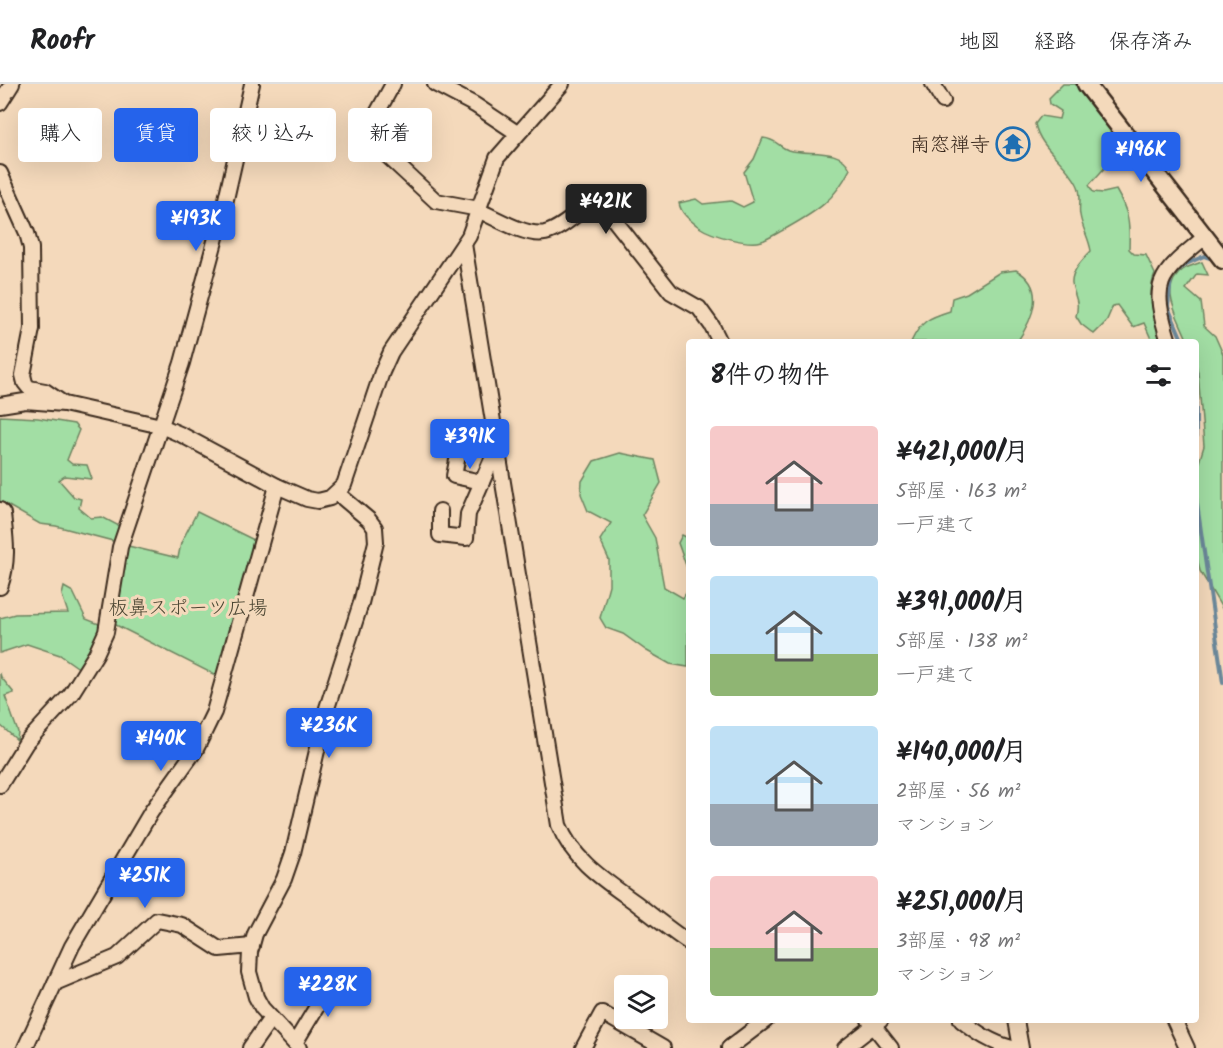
<!DOCTYPE html>
<html lang="ja">
<meta charset="utf-8">
<style>
body{margin:0;font-family:Kalam,"Klee One",sans-serif;background:#f2f2f2;color:#202124;height:100vh;display:flex;flex-direction:column;font-size:22px;white-space:nowrap}
*{box-sizing:border-box;margin:0}
p{font-size:20px;color:#757577}
.icon{flex:none;width:33px;height:33px;fill:none;stroke:currentColor;stroke-width:2;stroke-linecap:round;stroke-linejoin:round}
.map{position:relative;flex:1;overflow:hidden}
.panel{position:absolute;left:686px;top:255px;width:513px;height:684px;display:flex;flex-direction:column;background:#fff;border-radius:6px;box-shadow:0 6px 24px #0002}
.panel>*{flex:none}
.hud{position:absolute;left:18px;top:24px;width:570px;height:54px;display:flex;gap:12px}
.fabs{position:absolute;left:614px;top:891px;display:grid;gap:12px}
.fabs a{display:grid;place-items:center;width:54px;height:54px;border-radius:6px;background:#fff;box-shadow:0 6px 24px #0002;font-size:30px}
.price{position:absolute;translate:-50% -51px;padding:0 14px;border-radius:6px;background:#2563eb;color:#fff;font-size:20px;line-height:39px;filter:drop-shadow(0 2px 3px #0008)}
.price::after{content:'';position:absolute;left:50%;top:36px;width:18px;height:14px;margin-left:-9px;background:inherit;clip-path:polygon(0 0,100% 0,50% 100%)}
.price.selected{background:#222;color:#fff}
ul{padding:0;list-style:none}
li{display:flex;align-items:center;gap:18px;height:150px;padding:0 24px}
li span{display:grid;place-items:center;flex:none;width:168px;height:120px;border-radius:6px;color:#555}
li>.icon{margin-inline-start:auto}
span .icon{width:72px;height:72px;fill:#fffc;stroke-width:1}
li b{font-size:26px}
h2{display:flex;justify-content:space-between;align-items:center;height:72px;padding:0 24px;font-size:26px}
.pill{padding:0 21px;border-radius:6px;background:#fff;box-shadow:0 6px 24px #0002;font-size:21px;line-height:54px}
.pill.selected{background:#2563eb;color:#fff}
header{display:flex;align-items:center;gap:36px;box-sizing:border-box;height:84px;padding:0 30px;background:#fff;border-bottom:2px solid #e0e0e0}
header strong{font-size:28px}
nav{display:flex;gap:33px;margin-inline-start:auto;font-size:21px}
.map>svg:first-child{display:block}
.green{fill:#a2dea4;stroke:#6e8461;stroke-width:1.5}
.lines{fill:none;stroke-linecap:round;stroke-linejoin:round}
.stream{stroke:#6c889a;stroke-width:4}
.minor-casing{stroke:#3b2a1e;stroke-width:18}
.major-casing{stroke:#3b2a1e;stroke-width:21}
.minor{stroke:#f4d9bb;stroke-width:14}
.major{stroke:#f4d9bb;stroke-width:16}
.labels{text-anchor:middle;stroke-width:6;stroke-linejoin:round;paint-order:stroke}
.poi-label{font-size:20px;fill:#3b2a1e;stroke:#f4d9bb;text-anchor:end}
.park-label{font-size:20px;fill:#4a4532;stroke:#f4d9bb}
</style>
<header>
<strong>Roofr</strong>
<nav><a>地図</a><a>経路</a><a>保存済み</a></nav>
</header>
<div class="map">
<svg width="1223" height="964" viewBox="0 0 1223 964">
<rect width="100%" height="100%" fill="#f4d9bb"/>
<filter id="ink" filterUnits="userSpaceOnUse"><feTurbulence type="fractalNoise" baseFrequency=".0167" numOctaves="2"/><feDisplacementMap in="SourceGraphic" scale="12" xChannelSelector="R" yChannelSelector="G"/><feConvolveMatrix kernelMatrix="1 2 1 2 8 2 1 2 1" color-interpolation-filters="sRGB"/></filter>
<g filter="url(#ink)">
<g class="green">
<path d="M1063,0H1082L1097,17L1121,61L1110,78L1089,101L1093,108L1103,109L1116,106C1129,128 1130,139 1129,165L1134,170L1146,171L1155,190C1146,212 1154,233 1161,254L1152,257L1144,239L1133,243L1117,221L1113,222L1106,238L1094,250L1081,240L1076,232C1080,216 1074,213 1072,199C1071,187 1083,175 1091,167C1089,154 1082,144 1080,131C1078,122 1083,111 1077,100C1066,78 1040,65 1035,40L1041,32L1059,35L1061,27L1050,20L1049,14Z"/>
<path d="M763,54C776,55 778,62 788,66C807,72 840,62 850,85C834,117 817,127 787,144C779,148 770,154 762,157C748,162 711,151 699,143C690,136 681,130 679,119L696,115L703,120L731,117L743,123L753,118L744,88L754,75Z"/>
<path d="M1202,178L1208,191L1197,190L1186,205L1201,218L1204,242L1215,252L1223,270V526L1200,487L1196,469V388L1204,362L1198,288L1196,280V258H1188C1180,235 1156,204 1184,185C1189,182 1197,180 1202,178Z"/>
<path d="M1016,186C1047,203 1033,235 1017,258H911C921,237 928,234 950,227L952,214L967,209L1000,188Z"/>
<polygon points="0,332 38,334 74,340 79,346 67,376 72,380 87,381 92,395 65,392 59,396 74,413 81,415 79,424 91,434 102,433 123,444 117,458 56,442 40,440 0,417"/>
<polygon points="620,369 655,376 661,399 642,431 655,454 664,503 683,514 688,506 688,583 670,580 647,567 623,550 606,544 600,534 609,501 609,476 600,456 611,439 588,427 581,410 582,397 594,377"/>
<polygon points="197,428 256,457 217,592 114,540 124,461 178,474 181,459"/>
<polygon points="682,451 688,454 688,487 678,459"/>
<polygon points="64,503 73,508 86,535 99,540 99,550 80,585 60,571 27,560 0,569 0,534 15,530 68,529 62,511"/>
<polygon points="0,589 1,593 14,609 5,612 18,648 17,656 0,641"/>
</g>
<g class="lines">
<g class="stream">
<polyline points="1183,258 1168,223 1171,193 1184,181 1204,172 1210,174"/>
<polyline points="1196,288 1196,413 1223,599"/>
</g>
<g class="minor-casing">
<g id="minor">
<polyline points="393,0 365,51 436,117 479,125"/>
<polyline points="435,0 475,21 517,49"/>
<polyline points="933,0 943,17"/>
<polyline points="0,19 12,0"/>
<polyline points="0,89 27,149 31,164 32,245 23,291 25,299 29,304 45,307 61,318"/>
<path d="M478,126C495,134 527,153 545,149C561,145 576,130 589,121C596,119 598,119 604,123L671,208L699,224L712,242L720,258"/>
<path d="M464,160L559,741C573,777 606,797 636,819C653,832 670,846 688,858"/>
<path d="M1169,258C1150,197 1158,192 1205,153"/>
<polyline points="0,321 25,317 64,320 161,342 182,351 277,402 307,415 318,417 330,414 344,401 382,288 391,268 469,152 497,74 562,0"/>
<polyline points="482,398 454,392 462,350 495,350"/>
<path d="M0,426L3,430C6,457 9,477 0,503"/>
<polyline points="440,427 440,451 466,454 468,430 492,375 499,372"/>
<polyline points="0,701 26,659 71,610 96,570 106,548 120,463 182,279 224,124 252,0"/>
<polyline points="55,899 117,873 157,836 182,841 219,865 252,862"/>
<polyline points="869,936 891,964"/>
<path d="M961,936C977,949 992,959 1012,964"/>
<polyline points="1016,936 1021,964"/>
<polyline points="1174,936 1187,964"/>
<polyline points="295,959 334,894"/>
<polyline points="25,964 72,862 151,728 196,665 214,628 277,402"/>
<polyline points="250,964 271,934"/>
<polyline points="299,964 262,924 256,913 249,888 250,868 255,850 284,795 293,769 327,624 361,519 376,458 375,444 369,436 337,409"/>
<polyline points="583,964 602,929 663,964"/>
<polyline points="729,964 766,936"/>
<polyline points="845,964 881,936"/>
</g>
</g>
<g class="major-casing">
<polyline id="major" points="1086,0 1223,176"/>
</g>
<use href="#minor" class="minor"/>
<use href="#major" class="major"/>
</g>
</g>
<defs>
<g id="temple-ring" transform="scale(1.725)"><circle r="9.5" fill="#f4d9bb" stroke="#1f6fb2" stroke-width="1.5"/><path d="M0-6L5-2H3V0L6.5 2.5H4V6H1.5V3h-3V6H-4V2.5H-6.5L-3 0V-2H-5Z" fill="#1f6fb2"/></g>
</defs>
<g fill-rule="evenodd">
<use href="#temple-ring" x="1013" y="60"/>
</g>
<g class="labels">
<g class="poi-label">
<text x="990" y="67">南窓禅寺</text>
</g>
<g class="park-label">
<text x="188" y="530">板鼻スポーツ広場</text>
</g>
</g>
</svg>
<div class="fabs">
<a><svg class="icon" aria-label="layers" viewBox="0 0 24 24"><path d="M12 4l9 5-9 5-9-5zM3 14l9 5 9-5"/></svg></a>
</div>
<b class="price" style="left:1141px;top:99px">¥196K</b>
<b class="price selected" style="left:606px;top:151px">¥421K</b>
<b class="price" style="left:196px;top:168px">¥193K</b>
<b class="price" style="left:470px;top:386px">¥391K</b>
<b class="price" style="left:329px;top:675px">¥236K</b>
<b class="price" style="left:161px;top:688px">¥140K</b>
<b class="price" style="left:145px;top:825px">¥251K</b>
<b class="price" style="left:328px;top:934px">¥228K</b>
<div class="hud">
<a class="pill">購入</a>
<a class="pill selected">賃貸</a>
<a class="pill">絞り込み</a>
<a class="pill">新着</a>
</div>
<section class="panel">
<h2>8件の物件<svg class="icon" aria-label="filters" viewBox="0 0 24 24"><path d="M4 7h16M4 17h16"/><circle cx="9" cy="7" r="2"/><circle cx="15" cy="17" r="2"/></svg></h2>
<ul>
<li><span style="background:linear-gradient(#f6c9c9 65%,#9aa5b1 0)"><svg class="icon" aria-label="home" viewBox="0 0 24 24"><path d="M3 11l9-7 9 7M6 9v11h12V9"/></svg></span><div><b>¥421,000/月</b><p>5部屋 · 163 m²</p><p>一戸建て</p></div></li>
<li><span style="background:linear-gradient(#bfe0f5 65%,#8fb573 0)"><svg class="icon" aria-label="home" viewBox="0 0 24 24"><path d="M3 11l9-7 9 7M6 9v11h12V9"/></svg></span><div><b>¥391,000/月</b><p>5部屋 · 138 m²</p><p>一戸建て</p></div></li>
<li><span style="background:linear-gradient(#bfe0f5 65%,#9aa5b1 0)"><svg class="icon" aria-label="home" viewBox="0 0 24 24"><path d="M3 11l9-7 9 7M6 9v11h12V9"/></svg></span><div><b>¥140,000/月</b><p>2部屋 · 56 m²</p><p>マンション</p></div></li>
<li><span style="background:linear-gradient(#f6c9c9 60%,#8fb573 0)"><svg class="icon" aria-label="home" viewBox="0 0 24 24"><path d="M3 11l9-7 9 7M6 9v11h12V9"/></svg></span><div><b>¥251,000/月</b><p>3部屋 · 98 m²</p><p>マンション</p></div></li>
</ul>
</section>
</div>
